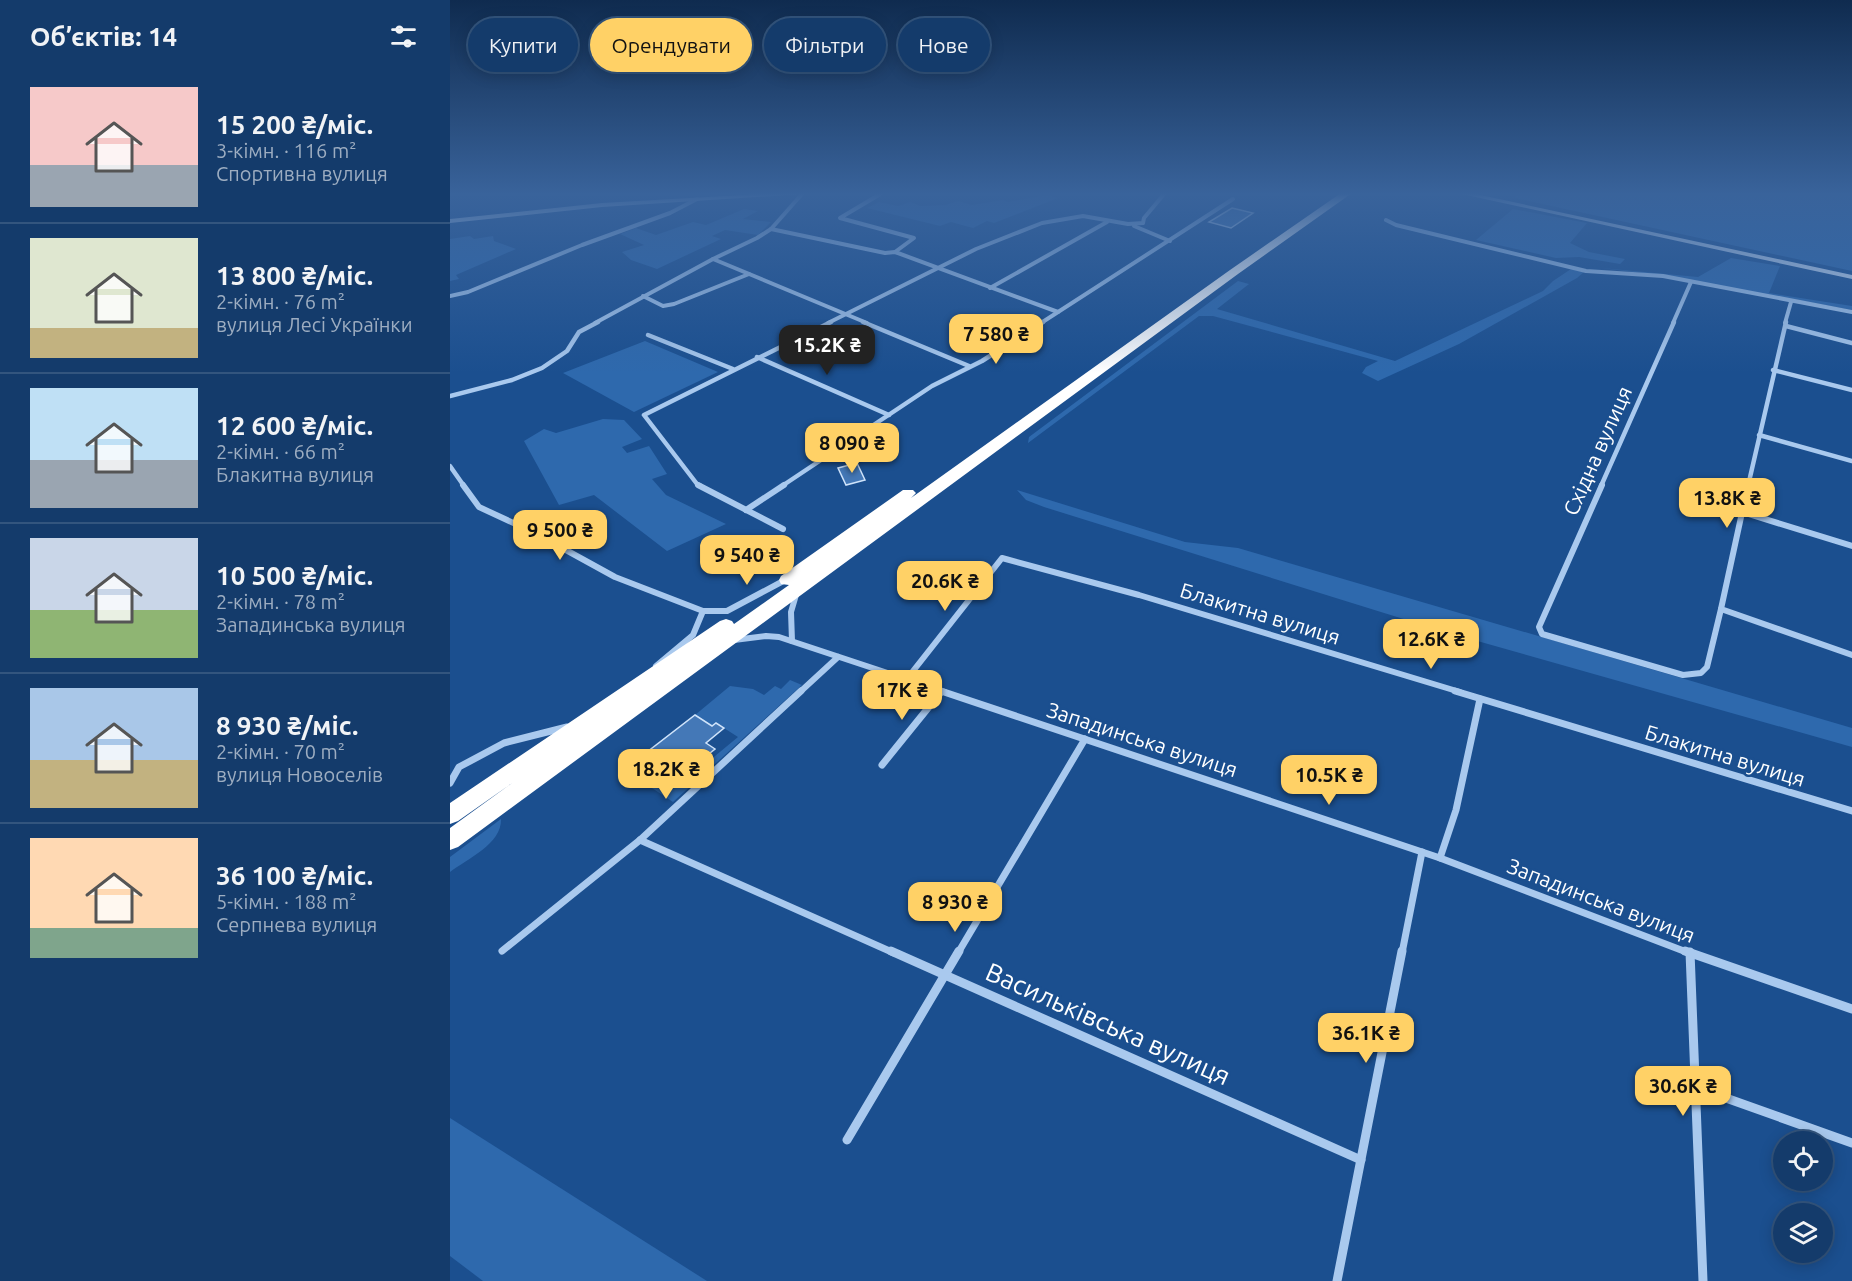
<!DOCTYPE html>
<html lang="uk">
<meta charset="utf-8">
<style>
body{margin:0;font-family:Ubuntu,sans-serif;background:#214673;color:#f1f3f6;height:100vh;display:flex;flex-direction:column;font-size:22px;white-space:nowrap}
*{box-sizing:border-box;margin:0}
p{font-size:20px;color:#9dadc1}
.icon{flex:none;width:33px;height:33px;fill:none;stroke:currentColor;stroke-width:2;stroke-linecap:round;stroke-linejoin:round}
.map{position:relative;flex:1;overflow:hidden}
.details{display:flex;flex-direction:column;background:#143b6b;width:450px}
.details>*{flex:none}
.banner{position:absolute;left:18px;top:18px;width:570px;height:54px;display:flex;gap:12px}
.controls{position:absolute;left:1323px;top:1131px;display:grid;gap:12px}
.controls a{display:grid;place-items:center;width:60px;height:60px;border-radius:50%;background:#143b6b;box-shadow:0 3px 15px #0003,0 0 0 2px #33557e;font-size:30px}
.price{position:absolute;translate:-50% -51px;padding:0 14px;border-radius:12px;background:#ffd166;color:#111;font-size:20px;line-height:39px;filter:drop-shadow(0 2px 3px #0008)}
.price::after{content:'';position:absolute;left:50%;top:36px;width:18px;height:14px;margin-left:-9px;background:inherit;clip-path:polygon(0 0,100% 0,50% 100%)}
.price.on{background:#222;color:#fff}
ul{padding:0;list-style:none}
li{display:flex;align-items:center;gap:18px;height:150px;padding:0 30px}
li+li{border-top:2px solid #33557e}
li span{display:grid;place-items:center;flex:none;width:168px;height:120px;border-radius:0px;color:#555}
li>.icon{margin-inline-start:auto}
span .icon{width:72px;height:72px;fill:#fffc;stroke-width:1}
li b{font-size:26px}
h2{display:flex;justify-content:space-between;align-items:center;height:72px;padding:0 30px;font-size:26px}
.pill{padding:0 21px;border-radius:27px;background:#143b6b;box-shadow:0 3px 15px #0003,0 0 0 2px #33557e;font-size:21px;line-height:54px}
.pill.on{background:#ffd166;color:#111}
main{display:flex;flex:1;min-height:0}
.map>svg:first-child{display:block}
.green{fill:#2e69ad}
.building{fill:#4478b7;stroke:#cfe3fa;stroke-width:1.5}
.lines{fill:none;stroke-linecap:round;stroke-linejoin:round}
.street-far4{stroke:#a9c9ee;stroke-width:4}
.street-far3{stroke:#a9c9ee;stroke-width:4.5}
.street-far2{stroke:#a9c9ee;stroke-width:6}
.street-far1{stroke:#a9c9ee;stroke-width:7}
.street{stroke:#a9c9ee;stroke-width:9}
.secondary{fill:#d6e6fa;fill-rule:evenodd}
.highway{fill:#fff;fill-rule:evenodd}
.labels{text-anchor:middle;stroke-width:5;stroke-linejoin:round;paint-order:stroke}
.street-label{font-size:21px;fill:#fff;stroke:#1b4f8f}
.near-street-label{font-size:26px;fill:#fff;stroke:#1b4f8f}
</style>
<main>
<section class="details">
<h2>Об’єктів: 14<svg class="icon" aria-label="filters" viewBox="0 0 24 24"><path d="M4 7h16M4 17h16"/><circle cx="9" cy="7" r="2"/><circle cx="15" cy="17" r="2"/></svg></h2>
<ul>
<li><span style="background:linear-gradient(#f6c9c9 65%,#9aa5b1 0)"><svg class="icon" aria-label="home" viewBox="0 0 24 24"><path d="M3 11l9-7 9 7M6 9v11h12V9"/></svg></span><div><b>15 200 ₴/міс.</b><p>3-кімн. · 116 m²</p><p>Спортивна вулиця</p></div></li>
<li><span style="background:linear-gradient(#dfe7d0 75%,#c2b280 0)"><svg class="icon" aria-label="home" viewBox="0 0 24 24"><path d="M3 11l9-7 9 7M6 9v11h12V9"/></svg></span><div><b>13 800 ₴/міс.</b><p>2-кімн. · 76 m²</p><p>вулиця Лесі Українки</p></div></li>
<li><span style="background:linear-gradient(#bfe0f5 60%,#9aa5b1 0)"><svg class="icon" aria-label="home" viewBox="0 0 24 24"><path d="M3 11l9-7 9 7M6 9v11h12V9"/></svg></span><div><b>12 600 ₴/міс.</b><p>2-кімн. · 66 m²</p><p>Блакитна вулиця</p></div></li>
<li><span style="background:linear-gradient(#c9d6e8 60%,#8fb573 0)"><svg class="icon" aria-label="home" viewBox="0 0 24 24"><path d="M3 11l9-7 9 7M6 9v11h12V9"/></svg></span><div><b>10 500 ₴/міс.</b><p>2-кімн. · 78 m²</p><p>Западинська вулиця</p></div></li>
<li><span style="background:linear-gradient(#a9c7e8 60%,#c2b280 0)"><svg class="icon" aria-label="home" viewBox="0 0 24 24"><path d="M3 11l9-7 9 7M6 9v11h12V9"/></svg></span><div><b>8 930 ₴/міс.</b><p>2-кімн. · 70 m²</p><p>вулиця Новоселів</p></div></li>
<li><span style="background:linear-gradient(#ffd9b3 75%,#7fa58c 0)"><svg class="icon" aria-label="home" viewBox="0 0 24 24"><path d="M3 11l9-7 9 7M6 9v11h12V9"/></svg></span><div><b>36 100 ₴/міс.</b><p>5-кімн. · 188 m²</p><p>Серпнева вулиця</p></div></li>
</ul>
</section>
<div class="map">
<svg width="1402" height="1281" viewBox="0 0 1402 1281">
<rect width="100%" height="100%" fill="#1b4f8f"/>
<g class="green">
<polygon points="1063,193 1402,193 1402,271 1065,198"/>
<polygon points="598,195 608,198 544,223 537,221 523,228 501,222 490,226 417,208 429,202 448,206 460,202 471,206 495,205 508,201 522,205 553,200 558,202"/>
<polygon points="294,209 308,211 293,219 321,222 308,235 275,230 262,236 271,239 207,269 181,260 172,252 194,245 170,234 186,228 206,235 243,222 256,225"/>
<polygon points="1063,209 1137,223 1120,243 1139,252 1175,259 1170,264 1129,257 1106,258 1026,240"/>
<polygon points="20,236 24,239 43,236 44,241 66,249 6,275 9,279 0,281 0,239"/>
<polygon points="1281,258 1330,266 1319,293 1402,306 1402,310 1209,275 1151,268 1248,277"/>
<polygon points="1121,269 1134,272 1127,278 1009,344 928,381 912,373 916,367 928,361 763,316 749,316 578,443 579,437 788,281 799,284 767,309 945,361 1093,291 1103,281"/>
<polygon points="195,341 268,372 184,412 113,373"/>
<polygon points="153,419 174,420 192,439 172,447 177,453 199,446 217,474 202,479 216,495 276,524 217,551 144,495 109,505 74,441 94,429 106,433"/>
<polygon points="567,490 735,542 788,548 1402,728 1402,747 992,631 594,507 576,500"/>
<polygon points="340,680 352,685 223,802 181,774 186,770 191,771 211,786 219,779 230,785 288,737 266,723 262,726 245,715 280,686 303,689 314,695 325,686 331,689"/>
<path d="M51,819C52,844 17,859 0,872V857Z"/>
<polygon points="0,1118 257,1281 33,1281 0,1256"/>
</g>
<g class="building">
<polygon points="782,208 803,213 781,228 759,222"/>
<polygon points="407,463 415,480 396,485 388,468"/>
<polygon points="245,715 262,726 266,723 274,728 256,743 265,749 224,782 219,779 211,786 191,771 198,766 188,759"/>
</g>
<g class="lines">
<g class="street-far4">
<polyline points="432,193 390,218 464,238 445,252"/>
<polyline points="936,220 946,225 1136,271 1213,276 1402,312"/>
<polyline points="684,226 720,241"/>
<polyline points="321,229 435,253 445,252 608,312"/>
<polyline points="263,259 417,323"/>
<polyline points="540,288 657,222"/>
<polyline points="0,296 18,292 132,245 220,213 247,199"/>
<polyline points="193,296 213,306 224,304 299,274"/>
<polyline points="145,323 263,259 307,238 321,229 352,194"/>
<polyline points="378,323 526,249 592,223 633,216 678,224 693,223 694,218 715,193"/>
<polyline points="591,323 783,199"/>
<polyline points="1223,323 1241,282"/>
<polyline points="1335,323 1341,302"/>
</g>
<g class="street-far3">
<polyline points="413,322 519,366"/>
<polyline points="1336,326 1402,343"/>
<polyline points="198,335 283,369"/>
<polyline points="307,357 439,415"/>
<polyline points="1323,370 1402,390"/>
<polyline points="0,396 62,380 92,368 117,351 129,332 148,322"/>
<polyline points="1309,435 1402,461"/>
<polyline points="0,466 14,486"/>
<polyline points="251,486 247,484 194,415 381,322"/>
<polyline points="332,486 482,386 532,361 593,322"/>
<polyline points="1151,486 1224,322"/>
<polyline points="1298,486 1336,322"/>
</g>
<g class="street-far2">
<polyline points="13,485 29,507 85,533 165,577 253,611 277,611 337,579"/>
<polyline points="248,485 333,529"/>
<polyline points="1152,485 1089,627 1092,634 1233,675 1251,673 1257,667 1271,609"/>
<polyline points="1298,485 1271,609 1402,655"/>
<polyline points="296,510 334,485"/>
<polyline points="1292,512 1402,546"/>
<polyline points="284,640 316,636 329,637 495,692"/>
<polyline points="342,641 341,612 346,595"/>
<polyline points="206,666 243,635 253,611"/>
<polyline points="456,680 552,558 689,595 1010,692"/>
<polyline points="350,692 388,657"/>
</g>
<g class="street-far1">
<polyline points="491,691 990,858 1239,953"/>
<polyline points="1005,691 1402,811"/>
<polyline points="432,765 491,692"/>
<polyline points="0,783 9,767 54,743 117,727"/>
<polyline points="190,840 444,953"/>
<polyline points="990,858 1006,810 1030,699"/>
<polyline points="52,951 190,840 351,691"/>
<polyline points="508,953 635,739"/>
<polyline points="952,953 972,852"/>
</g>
<g class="street">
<polyline points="441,951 911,1160"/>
<polyline points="1235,951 1402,1009"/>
<polyline points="1240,952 1253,1281"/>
<polyline points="1245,1087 1402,1143"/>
<polyline points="397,1140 509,951"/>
<polyline points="887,1281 952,951"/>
</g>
<g class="secondary">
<polygon points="325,193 370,193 152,207 0,223 0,219 152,203"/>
<polygon points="1007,193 1021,193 1402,275 1402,279"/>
</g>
<polygon class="highway" points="891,193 902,193 788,274 8,847 0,850 0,828 62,783 8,821 0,824 0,803 270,621 276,619 282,621 284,624 339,585 331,584 329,580 331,576 453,490 463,490 466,493 461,498 780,270"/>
</g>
<linearGradient id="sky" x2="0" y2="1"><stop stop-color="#0f2b4f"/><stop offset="0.52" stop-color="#39639b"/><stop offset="1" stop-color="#39639b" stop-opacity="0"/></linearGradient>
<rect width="1402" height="373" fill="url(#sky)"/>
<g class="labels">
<g class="street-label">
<text transform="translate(1148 451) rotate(-66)" y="7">Східна вулиця</text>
<text transform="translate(810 614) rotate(17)" y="7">Блакитна вулиця</text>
<text transform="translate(692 740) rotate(18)" y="7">Западинська вулиця</text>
<text transform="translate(1275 756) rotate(17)" y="7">Блакитна вулиця</text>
<text transform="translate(1151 901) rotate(21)" y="7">Западинська вулиця</text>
</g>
<g class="near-street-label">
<text transform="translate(658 1024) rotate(24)" y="9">Васильківська вулиця</text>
</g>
</g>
</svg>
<div class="controls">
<a><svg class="icon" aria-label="locate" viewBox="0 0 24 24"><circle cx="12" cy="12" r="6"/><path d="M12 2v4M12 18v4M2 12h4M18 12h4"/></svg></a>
<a><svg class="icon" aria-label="layers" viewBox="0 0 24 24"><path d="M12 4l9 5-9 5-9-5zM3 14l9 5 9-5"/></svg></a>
</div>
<b class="price" style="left:546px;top:365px">7 580 ₴</b>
<b class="price on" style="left:377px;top:376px">15.2K ₴</b>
<b class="price" style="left:402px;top:474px">8 090 ₴</b>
<b class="price" style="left:1277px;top:529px">13.8K ₴</b>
<b class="price" style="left:110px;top:561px">9 500 ₴</b>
<b class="price" style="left:297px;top:586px">9 540 ₴</b>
<b class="price" style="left:495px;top:612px">20.6K ₴</b>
<b class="price" style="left:981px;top:670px">12.6K ₴</b>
<b class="price" style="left:452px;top:721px">17K ₴</b>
<b class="price" style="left:216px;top:800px">18.2K ₴</b>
<b class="price" style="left:879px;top:806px">10.5K ₴</b>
<b class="price" style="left:505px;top:933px">8 930 ₴</b>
<b class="price" style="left:916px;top:1064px">36.1K ₴</b>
<b class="price" style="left:1233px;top:1117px">30.6K ₴</b>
<div class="banner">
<a class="pill">Купити</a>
<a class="pill on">Орендувати</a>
<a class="pill">Фільтри</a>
<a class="pill">Нове</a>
</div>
</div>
</main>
